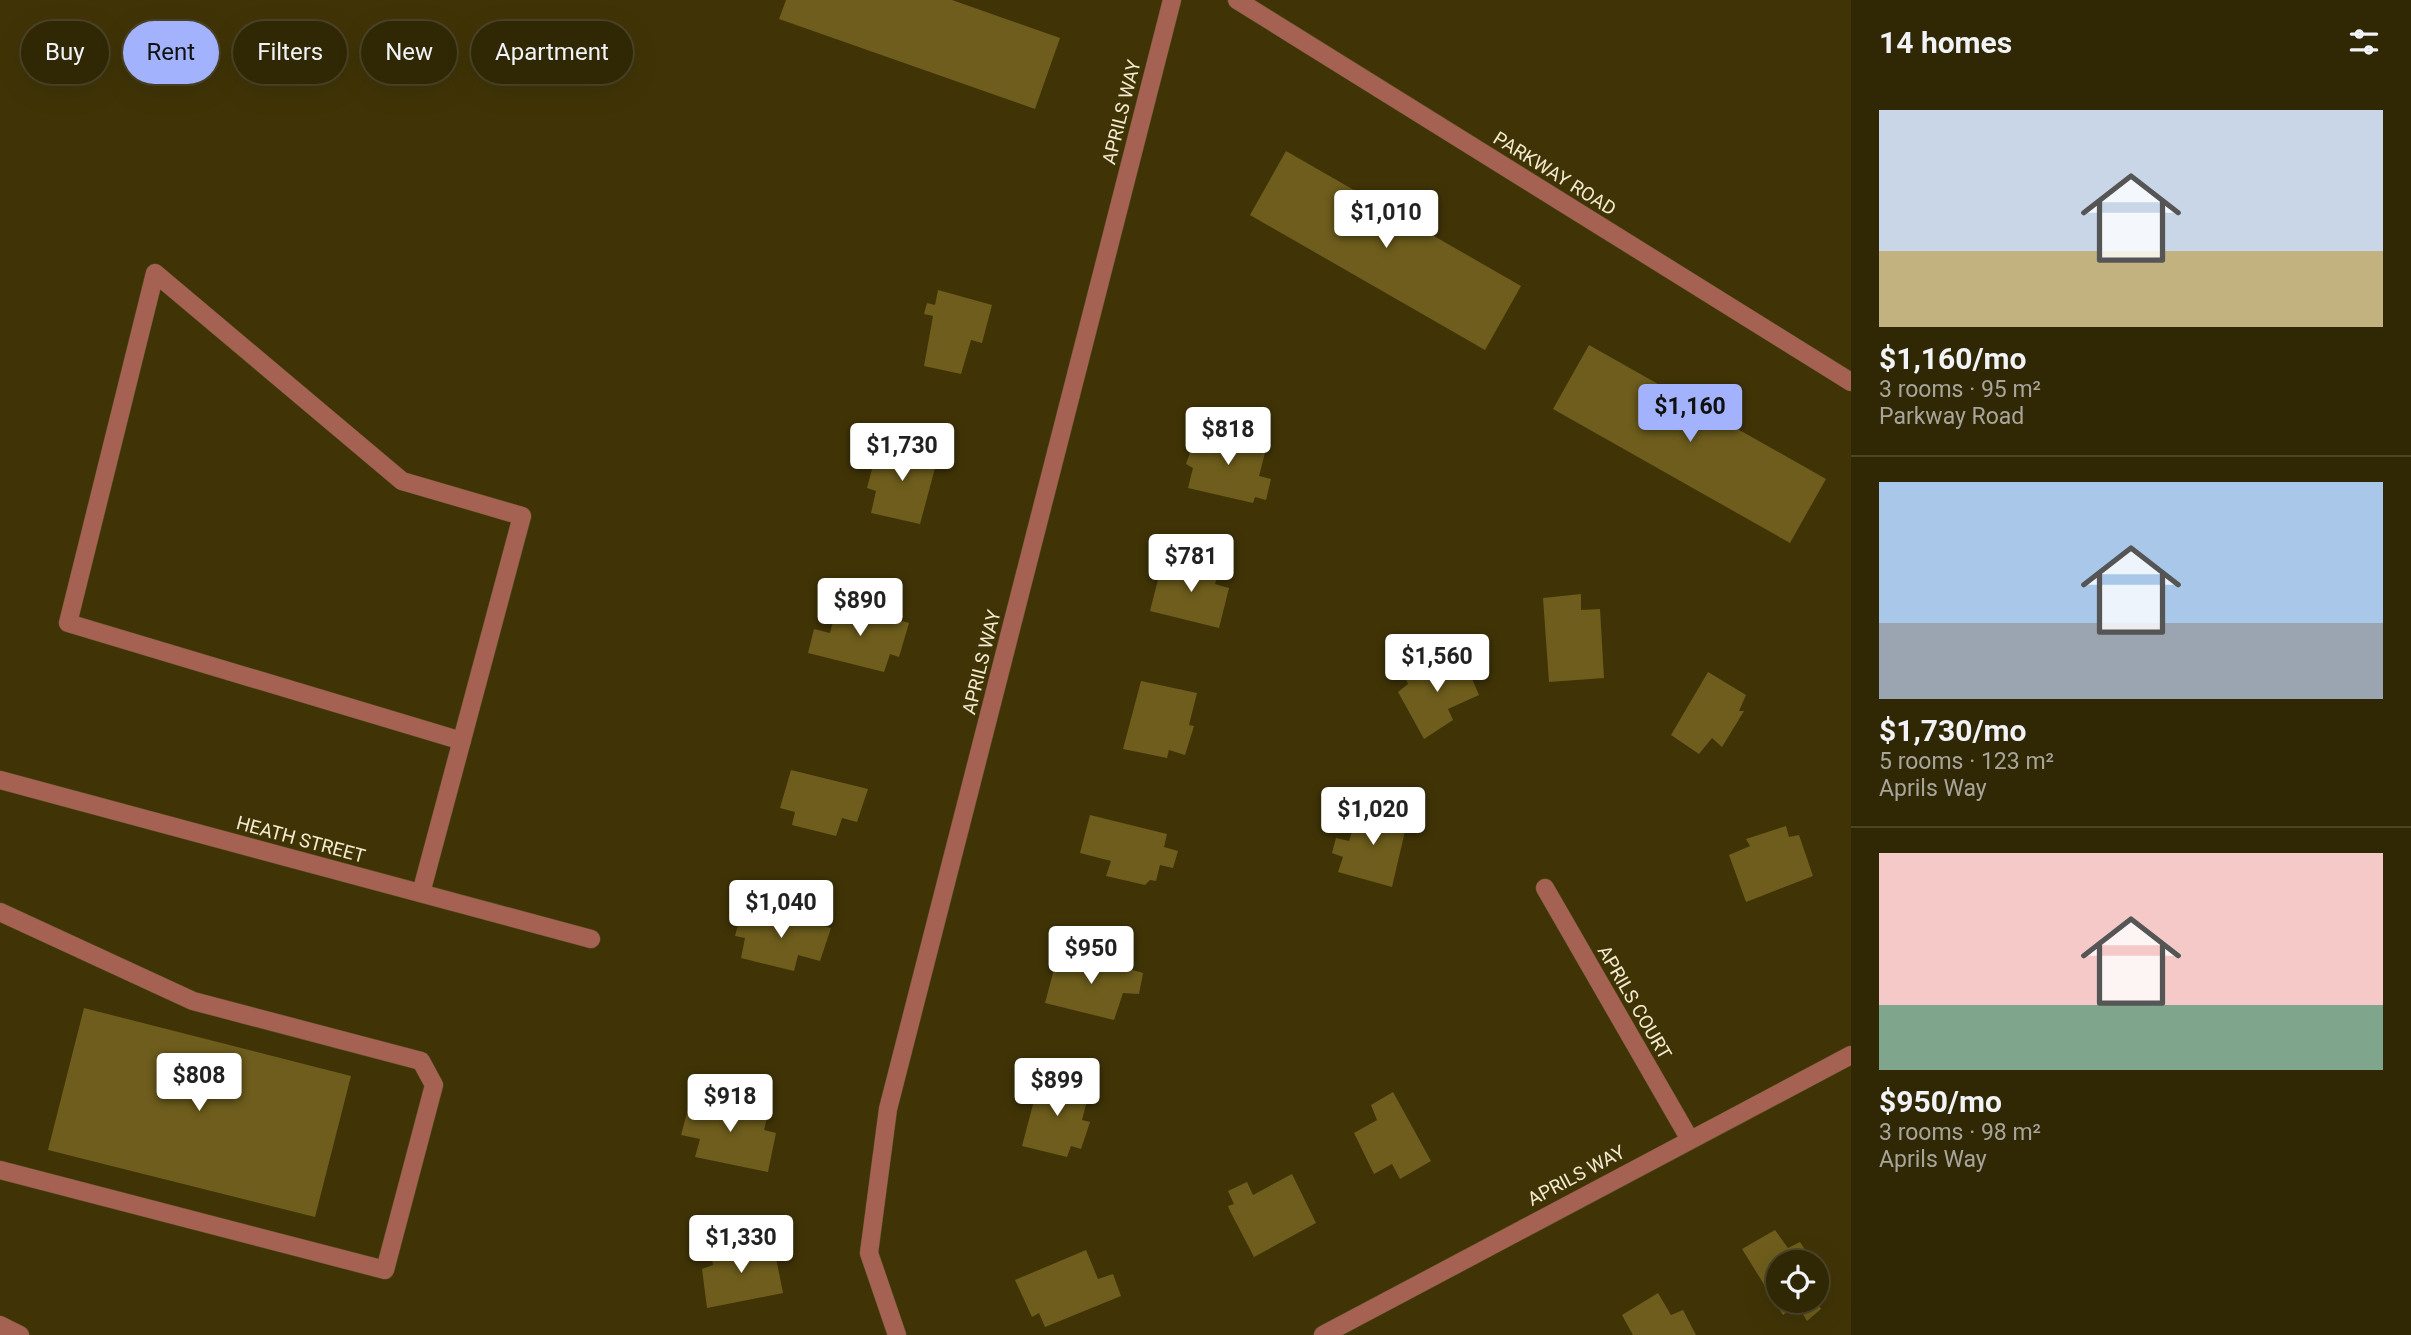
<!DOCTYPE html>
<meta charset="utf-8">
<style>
body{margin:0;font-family:Roboto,sans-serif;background:#3c3313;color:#f1f3f6;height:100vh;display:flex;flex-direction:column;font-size:26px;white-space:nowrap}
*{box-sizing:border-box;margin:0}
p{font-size:23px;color:#a8a59a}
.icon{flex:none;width:38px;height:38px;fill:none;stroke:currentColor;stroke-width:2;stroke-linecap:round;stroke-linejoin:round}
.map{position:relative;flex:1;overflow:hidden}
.sheet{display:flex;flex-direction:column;background:#302705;width:560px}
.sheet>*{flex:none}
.hud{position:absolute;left:21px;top:21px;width:665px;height:63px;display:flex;gap:14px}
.fabs{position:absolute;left:1766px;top:1250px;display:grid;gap:14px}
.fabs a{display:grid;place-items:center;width:63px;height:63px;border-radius:50%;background:#302705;box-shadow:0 7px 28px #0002,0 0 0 2px #4b4427;font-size:35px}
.price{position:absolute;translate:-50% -60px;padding:0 16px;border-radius:7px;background:#fff;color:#222;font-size:23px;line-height:46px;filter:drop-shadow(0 2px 4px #0008)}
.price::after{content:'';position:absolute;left:50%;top:42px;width:21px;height:16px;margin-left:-10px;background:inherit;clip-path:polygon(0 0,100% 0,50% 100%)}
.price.active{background:#a2b2fd;color:#111}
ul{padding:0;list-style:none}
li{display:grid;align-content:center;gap:14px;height:371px;padding:0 28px}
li+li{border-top:2px solid #4b4427}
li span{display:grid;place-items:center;height:217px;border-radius:0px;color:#555}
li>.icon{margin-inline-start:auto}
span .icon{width:126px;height:126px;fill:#fffc;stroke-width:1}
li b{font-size:30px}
h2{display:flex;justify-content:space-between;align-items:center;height:84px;padding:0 28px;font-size:30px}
.pill{padding:0 24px;border-radius:32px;background:#302705;box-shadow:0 7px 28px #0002,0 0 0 2px #4b4427;font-size:24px;line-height:63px}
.pill.active{background:#a2b2fd;color:#111}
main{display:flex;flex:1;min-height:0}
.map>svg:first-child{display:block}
.building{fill:#6e5d1c}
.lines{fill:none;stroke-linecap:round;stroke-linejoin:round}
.minor-casing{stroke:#5d5127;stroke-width:19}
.minor{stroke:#a56252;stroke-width:18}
.labels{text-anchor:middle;stroke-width:5;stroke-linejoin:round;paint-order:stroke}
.street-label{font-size:19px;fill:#f3ebcf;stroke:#403407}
</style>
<main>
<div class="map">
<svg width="1851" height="1335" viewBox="0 0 1851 1335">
<rect width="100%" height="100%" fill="#403407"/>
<g class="building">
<polygon points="786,0 952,0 1060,38 1035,109 779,19"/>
<polygon points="1286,151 1521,286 1485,350 1250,215"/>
<polygon points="938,290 992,305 982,343 971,340 961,374 924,366 933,316 924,314 927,303 935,305"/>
<polygon points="1589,345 1826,479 1790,543 1553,409"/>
<polygon points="1198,430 1267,445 1259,476 1271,479 1266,500 1255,497 1253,503 1188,488 1193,468 1186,464"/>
<polygon points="890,444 938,457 920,524 871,513 876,491 867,488 876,454 887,456"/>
<polygon points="1179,558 1220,568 1215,584 1229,588 1219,628 1150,611 1161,568 1176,571"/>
<polygon points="1581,594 1581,610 1600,609 1604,678 1549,682 1543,598"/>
<polygon points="838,603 909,623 899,657 890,654 884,672 808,653 814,629 830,633"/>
<polygon points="1462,656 1479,695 1448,709 1453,720 1424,739 1398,692 1408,684 1403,672 1416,664 1418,677"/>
<polygon points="1708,672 1746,695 1739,711 1744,711 1722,747 1712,738 1699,754 1671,735"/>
<polygon points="1141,681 1197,693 1189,725 1194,726 1185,755 1169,750 1167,758 1123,749"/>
<polygon points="791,770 868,789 857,822 842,818 836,836 792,825 795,812 780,808"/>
<polygon points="1360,807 1408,818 1392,887 1338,872 1343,857 1332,853 1336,838 1349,841"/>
<polygon points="1090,815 1167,834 1164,847 1178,851 1173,868 1160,865 1156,881 1150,880 1145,885 1106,876 1111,861 1080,853"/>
<polygon points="1786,826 1789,837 1799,835 1813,876 1746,902 1729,855 1750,846 1746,839"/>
<polygon points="753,908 831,928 820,961 798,955 794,971 741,958 745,938 735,936 739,921 749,923"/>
<polygon points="1067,951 1143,973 1139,994 1123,993 1114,1020 1045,1003 1056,962 1064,964"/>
<polygon points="84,1008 351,1076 315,1217 48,1150"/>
<polygon points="1040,1078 1090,1089 1082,1120 1090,1122 1081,1149 1071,1146 1067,1157 1022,1146"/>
<polygon points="1393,1092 1431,1161 1400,1179 1392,1164 1374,1174 1354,1133 1377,1120 1371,1105"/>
<polygon points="707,1097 768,1114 764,1130 776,1133 768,1172 695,1157 700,1139 681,1135 690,1102 706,1106"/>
<polygon points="1292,1174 1316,1223 1254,1257 1230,1211 1228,1206 1234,1204 1228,1191 1247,1182 1253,1195"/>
<polygon points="1775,1230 1788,1248 1800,1242 1813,1262 1778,1262 1778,1300 1816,1300 1821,1309 1807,1321 1797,1304 1783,1315 1742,1249"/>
<polygon points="759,1241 761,1255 775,1253 783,1293 707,1308 702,1269 713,1265 711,1250"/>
<polygon points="1086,1250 1098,1279 1113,1274 1121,1296 1045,1327 1039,1313 1032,1317 1015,1280"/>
<polygon points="1658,1293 1671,1315 1683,1310 1696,1335 1633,1335 1622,1315"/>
</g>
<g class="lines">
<g class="minor-casing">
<g id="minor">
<polyline points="1237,0 1851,382"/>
<polyline points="0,780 591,939"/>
<polyline points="1545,888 1689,1138"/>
<polyline points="421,893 522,516 402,481 155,273 68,623 462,741"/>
<polyline points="0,912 193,1001 421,1061 434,1085 385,1270 0,1170"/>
<polyline points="0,1325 20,1335"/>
<polyline points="897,1335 869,1253 888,1109 1172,0"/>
<polyline points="1323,1335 1851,1055"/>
</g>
</g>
<use href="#minor" class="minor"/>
</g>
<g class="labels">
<g class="street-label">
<text transform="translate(1121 112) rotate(-76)" y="7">APRILS WAY</text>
<text transform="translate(1555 173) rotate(32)" y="7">PARKWAY ROAD</text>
<text transform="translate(981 662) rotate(-76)" y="7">APRILS WAY</text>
<text transform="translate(301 839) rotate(15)" y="7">HEATH STREET</text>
<text transform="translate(1635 1002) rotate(60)" y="7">APRILS COURT</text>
<text transform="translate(1576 1175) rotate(-28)" y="7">APRILS WAY</text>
</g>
</g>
</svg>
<div class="fabs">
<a><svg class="icon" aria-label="locate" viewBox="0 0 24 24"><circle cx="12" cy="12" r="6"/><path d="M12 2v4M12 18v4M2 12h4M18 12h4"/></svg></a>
</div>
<b class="price" style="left:1386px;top:250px">$1,010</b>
<b class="price active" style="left:1690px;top:444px">$1,160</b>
<b class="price" style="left:1228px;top:467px">$818</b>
<b class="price" style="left:902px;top:483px">$1,730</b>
<b class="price" style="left:1191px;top:594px">$781</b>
<b class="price" style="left:860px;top:638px">$890</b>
<b class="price" style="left:1437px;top:694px">$1,560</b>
<b class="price" style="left:1373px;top:847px">$1,020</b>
<b class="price" style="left:781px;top:940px">$1,040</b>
<b class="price" style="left:1091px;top:986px">$950</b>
<b class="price" style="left:199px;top:1113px">$808</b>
<b class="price" style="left:1057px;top:1118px">$899</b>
<b class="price" style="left:730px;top:1134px">$918</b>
<b class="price" style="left:741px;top:1275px">$1,330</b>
<div class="hud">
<a class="pill">Buy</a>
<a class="pill active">Rent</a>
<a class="pill">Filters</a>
<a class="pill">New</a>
<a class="pill">Apartment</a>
</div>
</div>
<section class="sheet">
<h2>14 homes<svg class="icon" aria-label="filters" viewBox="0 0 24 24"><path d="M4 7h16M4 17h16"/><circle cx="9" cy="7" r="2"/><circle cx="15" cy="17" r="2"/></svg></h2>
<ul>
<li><span style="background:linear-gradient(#c9d6e8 65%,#c2b280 0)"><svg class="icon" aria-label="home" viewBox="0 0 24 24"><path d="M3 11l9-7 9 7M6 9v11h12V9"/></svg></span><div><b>$1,160/mo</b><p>3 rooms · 95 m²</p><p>Parkway Road</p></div></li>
<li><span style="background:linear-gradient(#a9c7e8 65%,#9aa5b1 0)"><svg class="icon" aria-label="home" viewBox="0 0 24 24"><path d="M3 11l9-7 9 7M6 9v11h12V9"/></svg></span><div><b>$1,730/mo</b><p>5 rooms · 123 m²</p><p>Aprils Way</p></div></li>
<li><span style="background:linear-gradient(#f6c9c9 70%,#7fa58c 0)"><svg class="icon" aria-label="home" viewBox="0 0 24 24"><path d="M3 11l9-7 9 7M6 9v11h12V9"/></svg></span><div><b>$950/mo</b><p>3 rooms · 98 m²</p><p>Aprils Way</p></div></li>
</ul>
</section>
</main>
